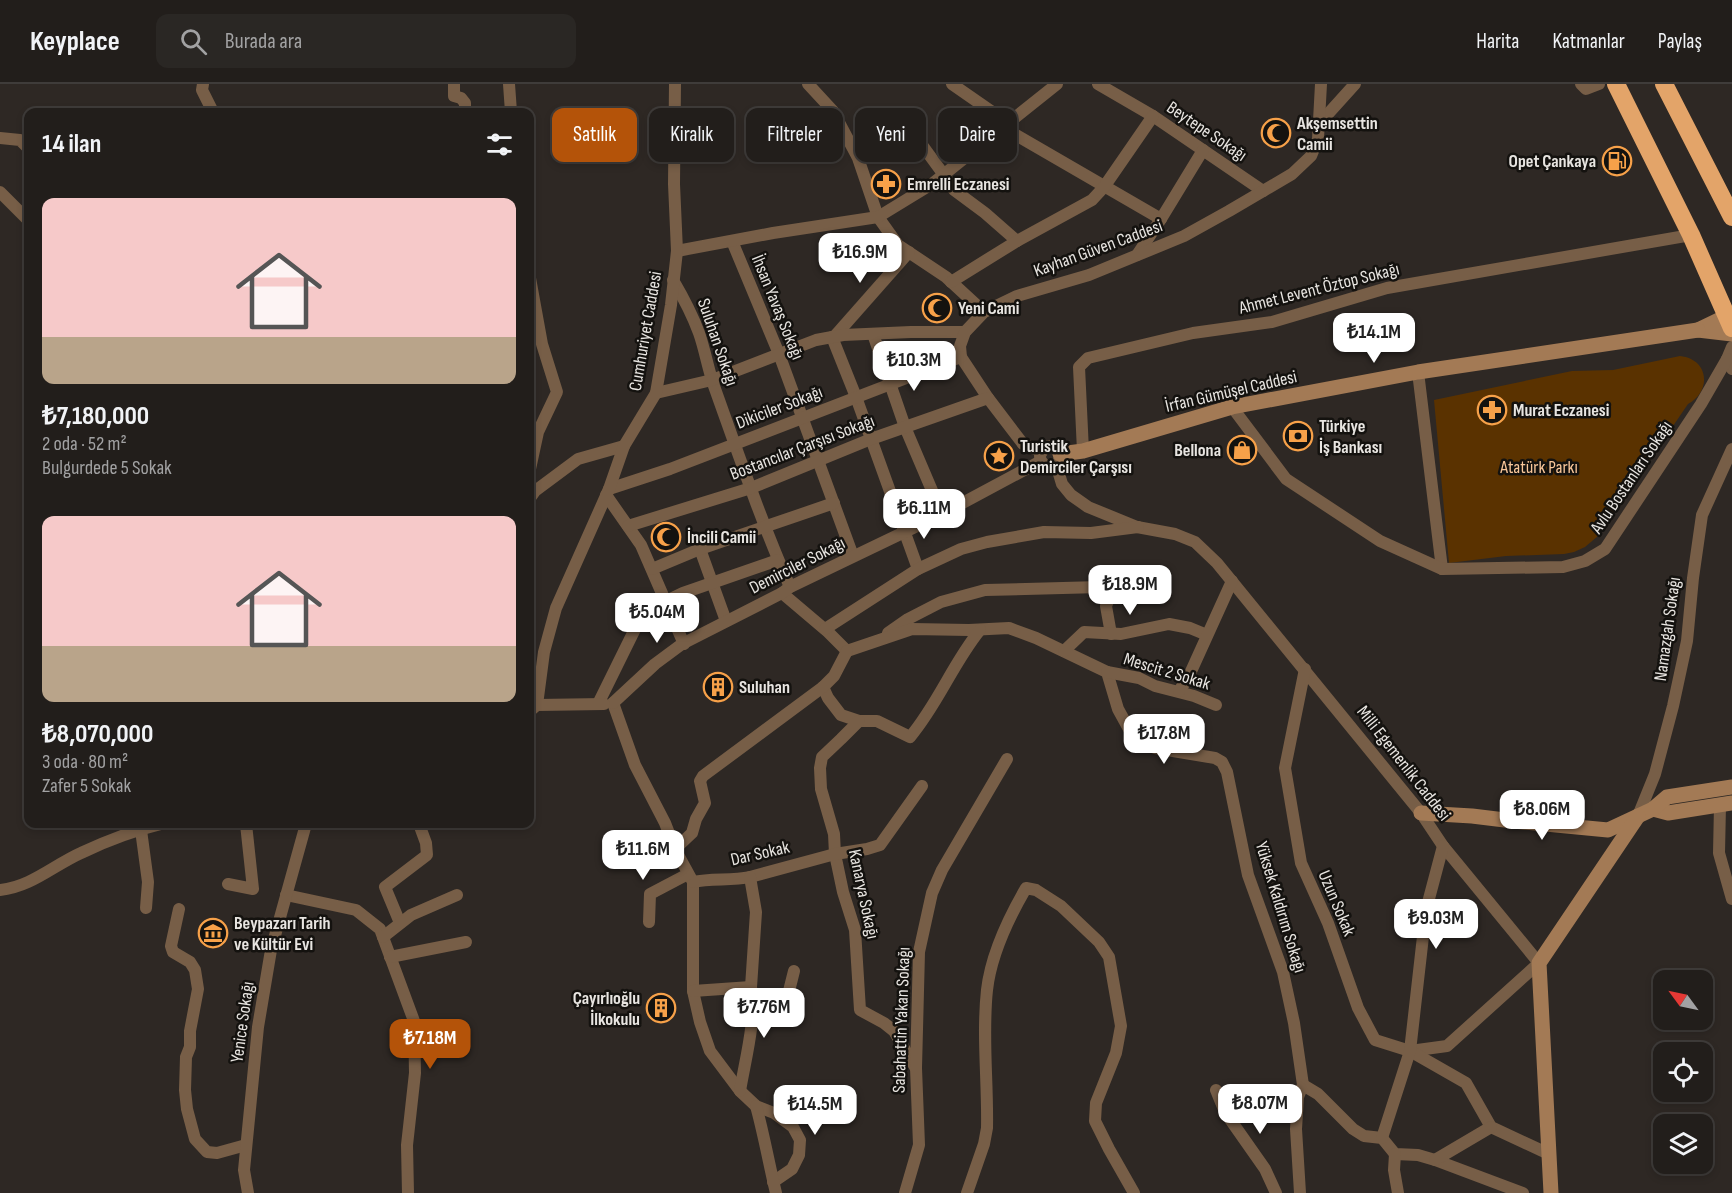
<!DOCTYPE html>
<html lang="tr">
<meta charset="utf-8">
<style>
body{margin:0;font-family:"Sofia Sans Condensed",sans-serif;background:#2a2724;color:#f1f3f6;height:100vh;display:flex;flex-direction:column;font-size:22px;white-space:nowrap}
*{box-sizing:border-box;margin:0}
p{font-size:20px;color:#a2a2a3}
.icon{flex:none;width:33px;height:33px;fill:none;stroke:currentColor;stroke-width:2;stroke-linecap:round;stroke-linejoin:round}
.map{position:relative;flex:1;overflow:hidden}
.side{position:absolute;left:24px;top:24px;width:510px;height:720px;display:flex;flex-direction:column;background:#221e1b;border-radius:12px;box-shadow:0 3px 9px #0003,0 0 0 2px #3f3c3a}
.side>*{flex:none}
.guide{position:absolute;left:552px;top:24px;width:570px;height:54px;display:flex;gap:12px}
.needle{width:39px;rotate:303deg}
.tools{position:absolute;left:1653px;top:886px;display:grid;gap:12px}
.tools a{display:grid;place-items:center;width:60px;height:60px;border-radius:12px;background:#221e1b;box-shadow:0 3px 9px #0003,0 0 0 2px #3f3c3a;font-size:30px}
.price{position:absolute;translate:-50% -51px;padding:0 14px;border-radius:12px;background:#fff;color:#222;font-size:20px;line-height:39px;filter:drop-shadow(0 2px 3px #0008)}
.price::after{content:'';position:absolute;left:50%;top:36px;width:18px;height:14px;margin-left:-9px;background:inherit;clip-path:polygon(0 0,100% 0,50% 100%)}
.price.current{background:#b45309;color:#fff}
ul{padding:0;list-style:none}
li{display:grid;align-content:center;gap:12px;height:318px;padding:0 18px}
li span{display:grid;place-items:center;height:186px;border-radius:12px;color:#555}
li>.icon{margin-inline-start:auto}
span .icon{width:108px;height:108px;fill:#fffc;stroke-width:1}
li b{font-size:26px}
h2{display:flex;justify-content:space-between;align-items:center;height:72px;padding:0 18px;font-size:26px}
.chip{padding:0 21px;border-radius:12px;background:#221e1b;box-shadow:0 3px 9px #0003,0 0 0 2px #3f3c3a;font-size:21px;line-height:54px}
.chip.current{background:#b45309;color:#fff}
header{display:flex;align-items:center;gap:36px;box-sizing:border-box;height:84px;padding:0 30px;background:#221e1b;border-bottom:2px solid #3f3c3a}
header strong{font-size:28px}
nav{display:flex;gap:33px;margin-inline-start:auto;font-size:21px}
.search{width:420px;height:54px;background:#2a2724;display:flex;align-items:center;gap:15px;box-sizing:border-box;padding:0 21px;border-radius:12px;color:#a2a2a3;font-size:22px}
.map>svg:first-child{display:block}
.green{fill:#5a3200}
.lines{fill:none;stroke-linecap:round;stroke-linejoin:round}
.street{stroke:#775e47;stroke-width:12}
.secondary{stroke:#a37a55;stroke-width:15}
.highway{stroke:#e3a469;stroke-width:18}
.labels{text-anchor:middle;stroke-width:5;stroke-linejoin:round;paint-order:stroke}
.poi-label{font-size:18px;font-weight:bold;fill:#e8e5e1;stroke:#14120f;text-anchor:start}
.street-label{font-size:18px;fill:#e8e5e1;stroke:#14120f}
.park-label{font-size:18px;fill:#f9c79a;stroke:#14120f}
</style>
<header>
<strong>Keyplace</strong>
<div class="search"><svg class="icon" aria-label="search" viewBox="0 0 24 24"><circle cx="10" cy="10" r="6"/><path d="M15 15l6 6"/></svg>Burada ara</div>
<nav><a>Harita</a><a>Katmanlar</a><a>Paylaş</a></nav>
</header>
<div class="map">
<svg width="1732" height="1109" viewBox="0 0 1732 1109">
<rect width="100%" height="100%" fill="#2e2824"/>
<path class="green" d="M1680,272C1709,275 1712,307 1688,320L1598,452L1585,463L1574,468L1564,470L1506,472L1449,479L1434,316L1572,287L1613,286Z"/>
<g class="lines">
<g class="street">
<polyline points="203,0 202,6 213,28"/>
<polyline points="454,0 454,12 461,14 465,19 465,28"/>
<polyline points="509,0 511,28"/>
<polyline points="808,0 833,27 858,74 878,133 898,161 946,193 984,228"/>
<polyline points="952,0 998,32 1004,44 1161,135"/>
<polyline points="1098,0 1153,32 1263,107"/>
<polyline points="1581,0 1586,5 1599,0"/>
<polyline points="903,35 944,91 954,106 985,129 1017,157"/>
<polyline points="1318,41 1355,0"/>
<polyline points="0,54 20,56 28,64"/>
<polyline points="0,108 28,136"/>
<polyline points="732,157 779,270 853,472"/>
<polyline points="677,167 773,149 878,133 932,100 1057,0"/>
<polyline points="1137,171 1161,135 1203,66"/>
<polyline points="530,194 542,260 557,308 538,348 530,385"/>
<path d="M673,196C683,213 692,230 699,249C705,266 708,285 714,302C738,369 761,437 790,503"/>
<polyline points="951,198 1017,157 1092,116 1104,103 1153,32"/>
<polyline points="873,250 905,343 942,430"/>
<polyline points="832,253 856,313 918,485"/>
<polyline points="834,253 909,168"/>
<polyline points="1732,263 1727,275 1732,285"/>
<polyline points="1418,288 1442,485"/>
<polyline points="656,309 712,296 816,256 843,251 911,248 965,248"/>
<polyline points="1232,323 1286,395 1380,457 1442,485 1563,483 1585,477 1605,465 1701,320 1727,275"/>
<circle cx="1050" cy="372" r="10"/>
<polyline points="1083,367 1079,283 1088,274 1193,249 1272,238 1387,204 1691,151"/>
<polyline points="1042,368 1023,360 988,314 961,273 960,262 965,248 984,228 1017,212 1089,191 1184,152 1229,127 1292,90 1311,72 1318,55 1321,0"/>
<polyline points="1056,380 1062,400 1071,411 1088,423 1137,443 1175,450 1195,458 1217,479 1421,729 1443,762 1539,879 1447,962 1410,967"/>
<polyline points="609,405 670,385 961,273"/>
<polyline points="606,411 641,461 684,560"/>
<polyline points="530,414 535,407 578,375 624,362"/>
<polyline points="628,442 751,404 871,355 988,314"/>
<polyline points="700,465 726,537"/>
<polyline points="652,485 700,465 834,419"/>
<polyline points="782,509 828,548 847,567"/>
<polyline points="825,545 918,485 961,465 987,458 1044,448 1091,449 1138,443"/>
<polyline points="888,549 908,535 941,518 985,506 1100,503 1121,510"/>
<polyline points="1111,550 1106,522 1112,507"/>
<polyline points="847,567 912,545 969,546 1009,544 1036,554 1107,588 1118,625 1135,656 1155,664 1215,674 1222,678 1227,688 1248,791 1283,888 1294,939 1303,1001 1298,1013 1296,1045 1300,1109"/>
<polyline points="1064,567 1084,548 1121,550 1169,540 1190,544 1207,551"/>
<polyline points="1305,585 1285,684 1301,779 1328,839 1358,924 1375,956 1410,967 1466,999 1491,1043 1549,1070"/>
<polyline points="1107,588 1139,594 1155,602 1194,612 1216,621"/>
<path d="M823,603L828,614L841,631L859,637H877L910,653C938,620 953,579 980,546"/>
<polyline points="1179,607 1188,594 1232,497"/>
<polyline points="613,619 635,681 665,739 675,765 693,798 693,907 700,938 710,967 740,1007 756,1022 774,1029 793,1043 800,1056 799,1071 792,1085 773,1098"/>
<polyline points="613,619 655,580 682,560 782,509 790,503 942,430 1041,377"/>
<polyline points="598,620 636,543 646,529 656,522 683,509 778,476"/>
<polyline points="537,621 544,568 556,524 609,405 624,362 656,309 671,221 677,167 674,100 675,0"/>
<polyline points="530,627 537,621 604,620"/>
<polyline points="859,637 841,655 822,673 820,684 821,705 834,750 835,770 843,808 855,846 860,926 884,939 894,947 915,983"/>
<polyline points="1720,721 1719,769 1732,815"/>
<polyline points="1638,732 1655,690 1673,622 1687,557 1693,494 1702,431 1732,365"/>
<polyline points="141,746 148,798 146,824"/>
<polyline points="675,765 692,749 696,735 705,719 700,697 703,692 823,603 834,592 847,567"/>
<path d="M693,798C712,794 731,797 750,793L835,770L867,765L880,761L922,702"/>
<polyline points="228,800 253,805 246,740"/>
<path d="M0,806C31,803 54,781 81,769C104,758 136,746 161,740"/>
<polyline points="286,811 356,826 380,845 414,937 415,989 407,1061 408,1109"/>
<polyline points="179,825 171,862 173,868 190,878 195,886 198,905 190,947 190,963 186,973 185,1006 187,1025 195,1055 207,1068 217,1069 246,1061"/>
<polyline points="649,838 650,810 688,790"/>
<polyline points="400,839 385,803 427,771 426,759 419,740"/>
<polyline points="383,853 411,831 457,811"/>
<polyline points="390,873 466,858"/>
<polyline points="693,907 751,903"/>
<polyline points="753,916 779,916 789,907 794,887"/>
<polyline points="1303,1001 1318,1010 1353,1045 1364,1052 1382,1054 1395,1070 1418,1071 1435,1076 1523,1109"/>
<polyline points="1216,1006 1225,1028 1265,1085 1276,1109"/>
<path d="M740,1007C745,976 757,934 751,903L756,828L750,793"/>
<path d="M756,1022C764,1051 769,1080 776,1109"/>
<polyline points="1382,1054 1410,967 1426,826 1443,762"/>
<polyline points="1395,1070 1394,1086 1398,1109"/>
<polyline points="1435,1076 1491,1043"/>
<polyline points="248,1109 244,1086 258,943 271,866 306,740"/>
<polyline points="905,1109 919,1061 916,984 919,868 932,809 942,786 1007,675"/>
<path d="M967,1109L984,1060L987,1044C988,998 982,952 987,906C991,870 1008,835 1026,804L1036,806L1061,822L1099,858L1109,873L1121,942L1116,969L1096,1019L1095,1037L1109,1065L1134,1109"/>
</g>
<g class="secondary">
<polyline points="1727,232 1698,246 1732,250"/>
<polyline points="1060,370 1083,367 1232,323 1418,288 1698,246"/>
<polyline points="1653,725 1668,729 1732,719"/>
<polyline points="1421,729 1472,732 1513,737 1608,746 1653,725 1667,713 1732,703"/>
<polyline points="1551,1109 1539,879 1638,732"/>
</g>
<g class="highway">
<polyline points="1616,0 1691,151 1732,244"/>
<polyline points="1664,0 1732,133"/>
</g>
</g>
<defs>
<g id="mosque-ring" transform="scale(1.5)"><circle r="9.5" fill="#14120f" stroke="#f7a149" stroke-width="1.5"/><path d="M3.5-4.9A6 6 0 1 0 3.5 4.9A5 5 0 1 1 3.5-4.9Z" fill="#f7a149"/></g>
<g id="fuel-ring" transform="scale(1.5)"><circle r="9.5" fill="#14120f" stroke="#f7a149" stroke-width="1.5"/><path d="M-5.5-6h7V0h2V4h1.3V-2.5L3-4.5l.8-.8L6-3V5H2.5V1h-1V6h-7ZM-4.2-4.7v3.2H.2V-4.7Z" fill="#f7a149"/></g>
<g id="pharmacy-ring" transform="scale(1.5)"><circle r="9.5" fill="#14120f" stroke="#f7a149" stroke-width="1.5"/><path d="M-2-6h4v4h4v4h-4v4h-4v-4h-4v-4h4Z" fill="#f7a149"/></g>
<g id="bank-ring" transform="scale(1.5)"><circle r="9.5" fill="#14120f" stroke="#f7a149" stroke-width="1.5"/><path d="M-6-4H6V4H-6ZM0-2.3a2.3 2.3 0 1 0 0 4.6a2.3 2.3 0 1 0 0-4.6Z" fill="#f7a149"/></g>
<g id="shop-ring" transform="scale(1.5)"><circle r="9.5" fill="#14120f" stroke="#f7a149" stroke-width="1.5"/><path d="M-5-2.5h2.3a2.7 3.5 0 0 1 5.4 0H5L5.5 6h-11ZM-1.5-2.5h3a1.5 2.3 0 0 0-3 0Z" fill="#f7a149"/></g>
<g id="sight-ring" transform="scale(1.5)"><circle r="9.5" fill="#14120f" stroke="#f7a149" stroke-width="1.5"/><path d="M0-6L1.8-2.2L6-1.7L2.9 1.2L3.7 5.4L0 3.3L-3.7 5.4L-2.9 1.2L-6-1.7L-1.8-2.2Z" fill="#f7a149"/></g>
<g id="building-ring" transform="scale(1.5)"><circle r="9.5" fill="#14120f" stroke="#f7a149" stroke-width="1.5"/><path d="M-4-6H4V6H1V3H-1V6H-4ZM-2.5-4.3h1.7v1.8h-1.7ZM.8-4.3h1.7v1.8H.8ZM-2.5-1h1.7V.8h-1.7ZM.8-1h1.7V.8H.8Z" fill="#f7a149"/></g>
<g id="museum-ring" transform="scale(1.5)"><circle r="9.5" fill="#14120f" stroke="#f7a149" stroke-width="1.5"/><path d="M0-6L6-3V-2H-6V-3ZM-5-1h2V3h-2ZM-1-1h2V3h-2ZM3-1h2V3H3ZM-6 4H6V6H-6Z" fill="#f7a149"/></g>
</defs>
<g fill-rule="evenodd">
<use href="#mosque-ring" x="1276" y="49"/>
<use href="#fuel-ring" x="1617" y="77"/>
<use href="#pharmacy-ring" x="886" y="100"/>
<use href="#mosque-ring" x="937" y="224"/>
<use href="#pharmacy-ring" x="1492" y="326"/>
<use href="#bank-ring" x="1298" y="352"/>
<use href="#shop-ring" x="1242" y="366"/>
<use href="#sight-ring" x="999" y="372"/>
<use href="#mosque-ring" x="666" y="453"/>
<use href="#building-ring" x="718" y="603"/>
<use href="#museum-ring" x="213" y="849"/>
<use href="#building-ring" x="661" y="924"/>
</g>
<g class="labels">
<g class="poi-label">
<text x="1297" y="45">Akşemsettin<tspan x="1297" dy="21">Camii</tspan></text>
<text x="1596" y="83" text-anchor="end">Opet Çankaya</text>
<text x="907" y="106">Emrelli Eczanesi</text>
<text x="958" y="230">Yeni Cami</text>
<text x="1513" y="332">Murat Eczanesi</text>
<text x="1319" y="348">Türkiye<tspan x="1319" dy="21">İş Bankası</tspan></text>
<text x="1020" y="368">Turistik<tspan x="1020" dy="21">Demirciler Çarşısı</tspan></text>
<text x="1221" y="372" text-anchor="end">Bellona</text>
<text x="687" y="459">İncili Camii</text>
<text x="739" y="609">Suluhan</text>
<text x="234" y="845">Beypazarı Tarih<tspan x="234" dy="21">ve Kültür Evi</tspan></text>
<text x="640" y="920" text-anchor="end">Çayırlıoğlu<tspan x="640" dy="21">İlkokulu</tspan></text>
</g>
<g class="street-label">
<text transform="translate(1207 47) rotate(34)" y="6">Beytepe Sokağı</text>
<text transform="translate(1098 164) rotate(-20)" y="6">Kayhan Güven Caddesi</text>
<text transform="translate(1319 204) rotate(-14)" y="6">Ahmet Levent Öztop Sokağı</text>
<text transform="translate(778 223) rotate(68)" y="6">İhsan Yavaş Sokağı</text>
<text transform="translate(645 247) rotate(-80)" y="6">Cumhuriyet Caddesi</text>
<text transform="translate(718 258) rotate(71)" y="6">Suluhan Sokağı</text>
<text transform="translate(1231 307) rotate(-13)" y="6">İrfan Gümüşel Caddesi</text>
<text transform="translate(779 323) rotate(-21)" y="6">Dikiciler Sokağı</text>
<text transform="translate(802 363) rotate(-21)" y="6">Bostancılar Çarşısı Sokağı</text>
<text transform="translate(1631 393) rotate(-56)" y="6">Avlu Bostanları Sokağı</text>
<text transform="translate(797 481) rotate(-27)" y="6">Demirciler Sokağı</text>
<text transform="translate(1667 545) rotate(-82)" y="6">Namazgah Sokağı</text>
<text transform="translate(1167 587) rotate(17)" y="6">Mescit 2 Sokak</text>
<text transform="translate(1404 679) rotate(52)" y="6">Milli Egemenlik Caddesi</text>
<text transform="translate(760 769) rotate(-13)" y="6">Dar Sokak</text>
<text transform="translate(864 810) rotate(78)" y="6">Kanarya Sokağı</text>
<text transform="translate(1337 819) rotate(67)" y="6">Uzun Sokak</text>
<text transform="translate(1281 823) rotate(73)" y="6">Yüksek Kaldırım Sokağı</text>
<text transform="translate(901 936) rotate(-88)" y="6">Sabahattin Yakan Sokağı</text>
<text transform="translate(242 938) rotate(-82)" y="6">Yenice Sokağı</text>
</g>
<g class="park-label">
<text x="1539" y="389">Atatürk Parkı</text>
</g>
</g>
</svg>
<div class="tools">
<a><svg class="needle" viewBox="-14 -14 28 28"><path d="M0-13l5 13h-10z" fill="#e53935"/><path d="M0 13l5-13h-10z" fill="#a2a2a3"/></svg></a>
<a><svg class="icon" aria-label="locate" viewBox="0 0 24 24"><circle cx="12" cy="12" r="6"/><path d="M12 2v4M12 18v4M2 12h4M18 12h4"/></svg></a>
<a><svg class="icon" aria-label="layers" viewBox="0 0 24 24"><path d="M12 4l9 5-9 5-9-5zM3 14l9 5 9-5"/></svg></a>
</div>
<b class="price" style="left:860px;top:200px">₺16.9M</b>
<b class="price" style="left:1374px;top:280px">₺14.1M</b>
<b class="price" style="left:914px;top:308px">₺10.3M</b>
<b class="price" style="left:924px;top:456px">₺6.11M</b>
<b class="price" style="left:1130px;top:532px">₺18.9M</b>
<b class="price" style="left:657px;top:560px">₺5.04M</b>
<b class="price" style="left:1164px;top:681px">₺17.8M</b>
<b class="price" style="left:1542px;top:757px">₺8.06M</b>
<b class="price" style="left:643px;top:797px">₺11.6M</b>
<b class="price" style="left:1436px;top:866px">₺9.03M</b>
<b class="price" style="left:764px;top:955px">₺7.76M</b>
<b class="price current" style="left:430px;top:986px">₺7.18M</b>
<b class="price" style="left:1260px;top:1051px">₺8.07M</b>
<b class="price" style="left:815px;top:1052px">₺14.5M</b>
<div class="guide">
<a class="chip current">Satılık</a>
<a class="chip">Kiralık</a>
<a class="chip">Filtreler</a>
<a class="chip">Yeni</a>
<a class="chip">Daire</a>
</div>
<section class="side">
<h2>14 ilan<svg class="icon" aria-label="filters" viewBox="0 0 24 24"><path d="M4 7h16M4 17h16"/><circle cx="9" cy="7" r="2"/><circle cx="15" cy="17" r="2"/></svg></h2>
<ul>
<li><span style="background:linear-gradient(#f6c9c9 75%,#b9a48a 0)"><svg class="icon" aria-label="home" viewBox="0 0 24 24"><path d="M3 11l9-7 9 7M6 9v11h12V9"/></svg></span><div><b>₺7,180,000</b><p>2 oda · 52 m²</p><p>Bulgurdede 5 Sokak</p></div></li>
<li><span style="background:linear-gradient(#f6c9c9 70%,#b9a48a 0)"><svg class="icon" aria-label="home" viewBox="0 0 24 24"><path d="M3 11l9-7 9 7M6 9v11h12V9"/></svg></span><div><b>₺8,070,000</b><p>3 oda · 80 m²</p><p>Zafer 5 Sokak</p></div></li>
</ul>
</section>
</div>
